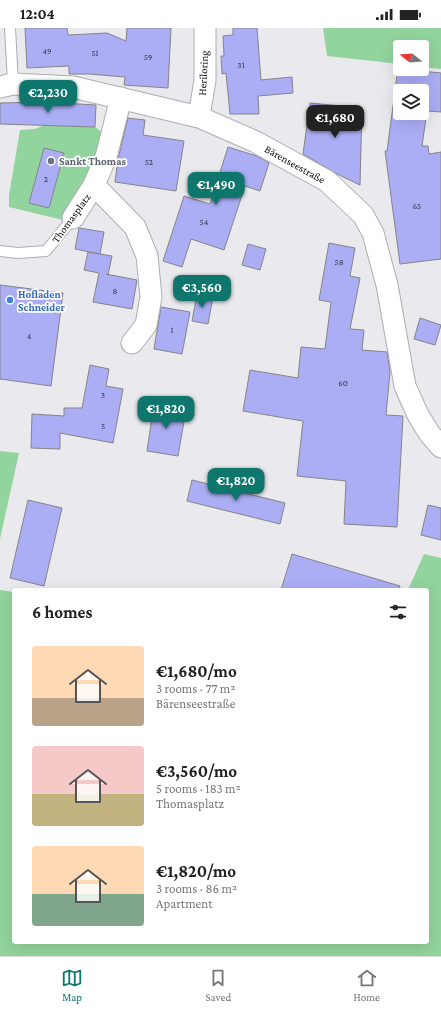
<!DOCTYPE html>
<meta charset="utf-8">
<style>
body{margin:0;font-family:"Crimson Pro",serif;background:#f2f2f2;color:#222;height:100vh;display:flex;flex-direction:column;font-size:15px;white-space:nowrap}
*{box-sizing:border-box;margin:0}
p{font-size:13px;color:#767676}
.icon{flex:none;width:22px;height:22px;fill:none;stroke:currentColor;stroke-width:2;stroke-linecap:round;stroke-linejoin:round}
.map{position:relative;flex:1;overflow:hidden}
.sheet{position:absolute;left:12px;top:560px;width:417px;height:356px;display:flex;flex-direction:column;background:#fff;border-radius:4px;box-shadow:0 4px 16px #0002}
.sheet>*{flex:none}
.needle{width:26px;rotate:287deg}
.controls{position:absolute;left:393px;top:12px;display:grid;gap:8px}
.controls a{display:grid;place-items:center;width:36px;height:36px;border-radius:4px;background:#fff;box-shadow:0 4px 16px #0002;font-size:20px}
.price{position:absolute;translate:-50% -34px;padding:0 9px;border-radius:8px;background:#0f766e;color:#fff;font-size:13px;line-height:26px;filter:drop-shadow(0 1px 2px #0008)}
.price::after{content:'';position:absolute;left:50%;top:24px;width:12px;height:9px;margin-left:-6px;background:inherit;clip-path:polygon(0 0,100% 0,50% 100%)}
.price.on{background:#222;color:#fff}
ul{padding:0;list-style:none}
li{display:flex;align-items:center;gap:12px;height:100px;padding:0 20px}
li span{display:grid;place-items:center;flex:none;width:112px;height:80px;border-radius:4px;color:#555}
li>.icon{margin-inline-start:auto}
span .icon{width:48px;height:48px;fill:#fffc;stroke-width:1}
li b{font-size:17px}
h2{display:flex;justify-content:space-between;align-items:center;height:48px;padding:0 20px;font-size:17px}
.status{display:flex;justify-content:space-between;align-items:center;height:28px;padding:0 20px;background:#fff;direction:ltr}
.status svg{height:11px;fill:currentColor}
.menu{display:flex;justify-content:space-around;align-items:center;height:56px;border-top:1px solid #e0e0e0;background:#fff;font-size:11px;color:#767676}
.menu a{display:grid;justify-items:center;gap:2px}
.menu .on{color:#0f766e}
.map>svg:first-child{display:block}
.green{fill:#92d49d}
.building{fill:#abaef4;stroke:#848488;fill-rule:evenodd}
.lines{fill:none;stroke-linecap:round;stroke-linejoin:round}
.lane-casing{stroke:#acadb1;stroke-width:12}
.street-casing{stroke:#acadb1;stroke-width:23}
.lane{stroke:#fff;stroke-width:10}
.street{stroke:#fff;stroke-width:21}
.worship-dot{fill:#6b7280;stroke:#fff;stroke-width:1.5}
.shop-dot{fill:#3f7fe0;stroke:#fff;stroke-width:1.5}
.labels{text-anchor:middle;stroke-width:3.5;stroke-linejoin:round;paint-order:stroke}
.number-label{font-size:9px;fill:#353648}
.street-label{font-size:11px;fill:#0e0e0f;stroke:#fff}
.worship-label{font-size:11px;font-weight:bold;fill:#5b616d;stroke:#fff;text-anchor:start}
.shop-label{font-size:11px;font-weight:bold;fill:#366cbe;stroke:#fff;text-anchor:start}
</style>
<div class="status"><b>12:04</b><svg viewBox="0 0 49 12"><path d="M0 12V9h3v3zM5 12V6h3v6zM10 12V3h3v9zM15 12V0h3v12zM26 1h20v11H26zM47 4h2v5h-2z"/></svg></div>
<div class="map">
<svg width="441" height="928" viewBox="0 0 441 928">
<rect width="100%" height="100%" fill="#eaeaee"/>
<g class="green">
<polygon points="323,0 441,0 441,41 422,39 422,19 400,19 400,36 327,28"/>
<polygon points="46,97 95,99 107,108 86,164 63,192 9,179 9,167 20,102 34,101"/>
<polygon points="0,423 19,425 0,511"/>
<polygon points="424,526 441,530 441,928 0,928 0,562 14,564 14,914 427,914 427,562 408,562"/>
</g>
<g class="building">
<polygon points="25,0 67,0 68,7 107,5 126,13 127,0 171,0 168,60 124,57 125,49 89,46 69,46 69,38 27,40"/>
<polygon points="233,0 257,0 261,52 292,49 293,65 258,68 259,86 230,86 226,45 222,46 221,28 224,28 223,8 233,7"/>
<path d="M398,40L400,41L441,45V84L427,83L422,118H428L429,126L441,124V231L400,236L385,123H387ZM400,63H422V85H400Z"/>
<polygon points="43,74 96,77 95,99 0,96 0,75"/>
<polygon points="310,75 362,80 360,157 337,146 303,126"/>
<polygon points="128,90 145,92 143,107 184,113 176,163 115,154 118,131"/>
<polygon points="228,119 257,128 269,135 260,163 245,158 224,222 191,211 182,239 163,233 184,168 210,176"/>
<polygon points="44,120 64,125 49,180 29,175"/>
<polygon points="79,200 104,204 100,226 75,221"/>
<polygon points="329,215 355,220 350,248 360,250 350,301 364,302 362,322 387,324 390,344 386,387 403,388 397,499 344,496 346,453 297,448 303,393 243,383 250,342 298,350 301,319 325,321 331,274 319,272"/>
<polygon points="248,216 266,221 260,242 242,237"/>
<polygon points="88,224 112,228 108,247 106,246 137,252 132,281 93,274 99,245 84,242"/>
<polygon points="0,257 63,265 51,358 0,351"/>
<polygon points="197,266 213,269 208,296 192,293"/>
<polygon points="161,279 190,284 182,326 154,321"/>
<polygon points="420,290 441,297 435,317 414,311"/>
<polygon points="90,337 109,341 106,358 123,361 113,415 60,405 60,421 31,420 32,386 64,388 64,380 82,380"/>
<polygon points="154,376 186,382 178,428 147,423"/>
<polygon points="192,452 285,475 280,496 187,473"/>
<polygon points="28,472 62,480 44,558 10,550"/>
<polygon points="428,477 441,480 441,512 421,507"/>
<polygon points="292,526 400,558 399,562 281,562"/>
</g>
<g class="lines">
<g class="lane-casing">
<g id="lane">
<polyline points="10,0 13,56"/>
<polyline points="0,223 18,225 46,223 73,190"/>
</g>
</g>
<g class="street-casing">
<g id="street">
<polyline points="0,59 13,56 73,59 199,89 256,114 327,153 363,187 373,205 387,257 405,358 418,387 429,405 441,419"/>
<polyline points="199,89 205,52 205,0"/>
<polyline points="94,157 135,199 147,228 151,269 146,297 132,315"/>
<polyline points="73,190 94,157 106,129 121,70"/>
</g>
</g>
<use href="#lane" class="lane"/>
<use href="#street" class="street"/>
</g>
<circle class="worship-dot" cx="51" cy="133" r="4"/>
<circle class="shop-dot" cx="10" cy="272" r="4"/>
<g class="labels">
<g class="number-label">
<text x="47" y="26">49</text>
<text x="95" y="28">51</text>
<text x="148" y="32">59</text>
<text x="241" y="40">31</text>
<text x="149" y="137">52</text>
<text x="46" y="154">2</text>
<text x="417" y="181">65</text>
<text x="204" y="197">54</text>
<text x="339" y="237">58</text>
<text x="115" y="266">8</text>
<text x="172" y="305">1</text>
<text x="29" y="311">4</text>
<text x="343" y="358">60</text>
<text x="103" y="370">3</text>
<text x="103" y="401">5</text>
</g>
<g class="street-label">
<text transform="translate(203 45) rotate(-87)" y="4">Heriloring</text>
<text transform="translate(295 136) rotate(29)" y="4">Bärenseestraße</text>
<text transform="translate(71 190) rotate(-54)" y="4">Thomasplatz</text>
</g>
<g class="worship-label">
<text x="59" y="137">Sankt Thomas</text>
</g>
<g class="shop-label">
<text x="18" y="270">Hofladen<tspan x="18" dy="13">Schneider</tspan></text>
</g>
</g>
</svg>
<div class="controls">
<a><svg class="needle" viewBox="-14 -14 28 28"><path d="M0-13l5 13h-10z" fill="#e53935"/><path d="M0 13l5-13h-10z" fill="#767676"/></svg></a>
<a><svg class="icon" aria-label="layers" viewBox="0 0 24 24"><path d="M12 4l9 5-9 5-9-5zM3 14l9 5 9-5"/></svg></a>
</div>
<b class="price" style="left:48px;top:86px">€2,230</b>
<b class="price on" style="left:335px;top:111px">€1,680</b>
<b class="price" style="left:216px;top:178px">€1,490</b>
<b class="price" style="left:202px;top:281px">€3,560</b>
<b class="price" style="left:166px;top:402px">€1,820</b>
<b class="price" style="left:236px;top:474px">€1,820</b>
<section class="sheet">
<h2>6 homes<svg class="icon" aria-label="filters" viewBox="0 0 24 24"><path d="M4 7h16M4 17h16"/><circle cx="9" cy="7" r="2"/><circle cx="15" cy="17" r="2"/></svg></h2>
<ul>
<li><span style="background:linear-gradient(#ffd9b3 65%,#b9a48a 0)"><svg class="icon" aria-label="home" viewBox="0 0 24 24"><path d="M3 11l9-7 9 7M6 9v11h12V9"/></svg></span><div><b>€1,680/mo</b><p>3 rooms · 77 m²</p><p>Bärenseestraße</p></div></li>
<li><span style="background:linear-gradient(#f6c9c9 60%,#c2b280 0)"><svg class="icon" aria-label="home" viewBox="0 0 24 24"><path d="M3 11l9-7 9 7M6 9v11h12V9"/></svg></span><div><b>€3,560/mo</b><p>5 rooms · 183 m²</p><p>Thomasplatz</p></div></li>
<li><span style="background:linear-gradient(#ffd9b3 60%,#7fa58c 0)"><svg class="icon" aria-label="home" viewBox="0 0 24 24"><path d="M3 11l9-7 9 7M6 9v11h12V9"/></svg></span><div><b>€1,820/mo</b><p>3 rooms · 86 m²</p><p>Apartment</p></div></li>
</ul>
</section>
</div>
<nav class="menu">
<a class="on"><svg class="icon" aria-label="map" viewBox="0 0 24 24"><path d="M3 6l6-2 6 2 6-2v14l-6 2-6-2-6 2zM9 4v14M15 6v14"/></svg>Map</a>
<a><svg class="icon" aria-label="saved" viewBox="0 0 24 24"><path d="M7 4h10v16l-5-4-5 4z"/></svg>Saved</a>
<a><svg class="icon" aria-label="home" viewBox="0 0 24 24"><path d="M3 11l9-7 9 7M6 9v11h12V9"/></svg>Home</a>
</nav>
